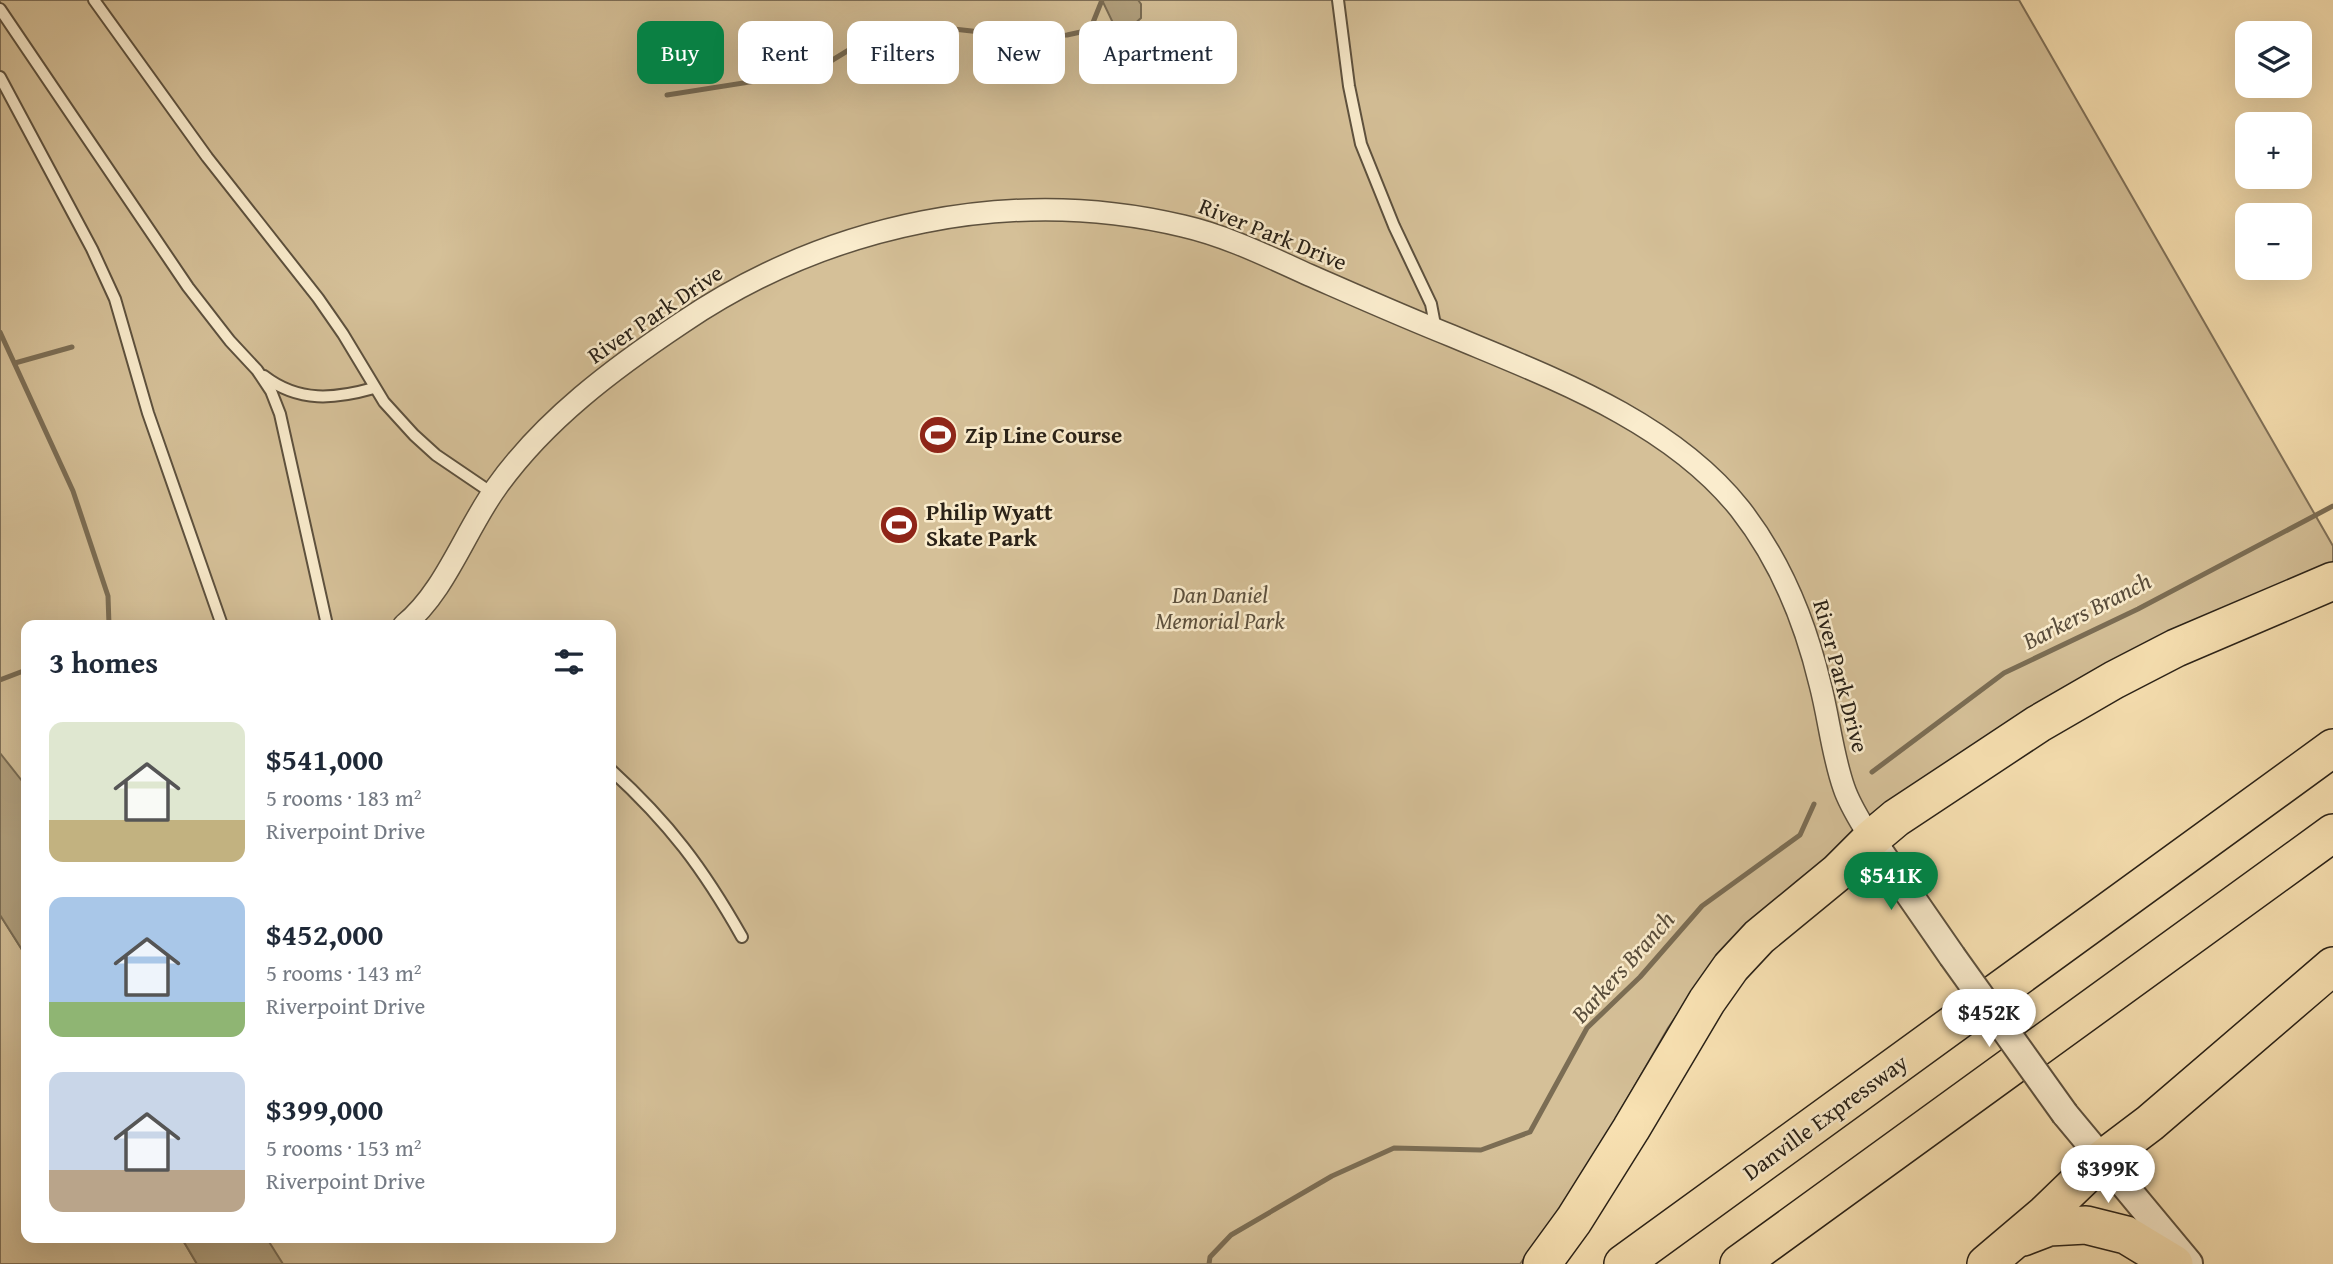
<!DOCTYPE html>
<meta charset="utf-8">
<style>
body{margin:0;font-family:"Gentium Book Plus",serif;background:#f6f6f7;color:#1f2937;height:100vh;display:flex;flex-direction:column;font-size:26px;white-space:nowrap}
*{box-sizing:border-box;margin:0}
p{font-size:23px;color:#747a83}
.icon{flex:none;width:38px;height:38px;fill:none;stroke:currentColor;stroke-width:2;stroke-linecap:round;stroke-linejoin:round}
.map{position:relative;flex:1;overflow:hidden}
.side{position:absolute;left:21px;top:620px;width:595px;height:623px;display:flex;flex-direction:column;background:#fff;border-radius:14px;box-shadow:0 7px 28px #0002}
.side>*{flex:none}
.banner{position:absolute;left:637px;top:21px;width:665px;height:63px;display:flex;gap:14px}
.tools{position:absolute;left:2235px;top:21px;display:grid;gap:14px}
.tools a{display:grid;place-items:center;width:77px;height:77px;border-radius:14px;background:#fff;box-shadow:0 7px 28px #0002;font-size:35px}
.price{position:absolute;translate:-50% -60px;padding:0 16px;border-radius:24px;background:#fff;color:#222;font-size:23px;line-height:46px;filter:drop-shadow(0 2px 4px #0008)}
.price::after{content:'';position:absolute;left:50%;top:42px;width:21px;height:16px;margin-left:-10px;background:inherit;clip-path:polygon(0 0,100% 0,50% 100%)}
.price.selected{background:#0b8043;color:#fff}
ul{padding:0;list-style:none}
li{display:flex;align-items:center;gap:21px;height:175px;padding:0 28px}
li span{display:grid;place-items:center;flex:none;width:196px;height:140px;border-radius:14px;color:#555}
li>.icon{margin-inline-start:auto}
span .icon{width:84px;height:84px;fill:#fffc;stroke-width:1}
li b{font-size:30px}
h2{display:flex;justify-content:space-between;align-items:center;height:84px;padding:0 28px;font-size:30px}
.tag{padding:0 24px;border-radius:14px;background:#fff;box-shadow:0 7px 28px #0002;font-size:24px;line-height:63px}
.tag.selected{background:#0b8043;color:#fff}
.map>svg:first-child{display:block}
.green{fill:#d5c098;stroke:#7f7058;stroke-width:2}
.water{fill:#b2a07d;stroke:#7b6d54;stroke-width:2}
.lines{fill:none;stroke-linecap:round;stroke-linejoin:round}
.stream{stroke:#7b6d54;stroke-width:5}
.service-casing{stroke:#5d513e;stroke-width:14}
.minor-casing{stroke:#5d513e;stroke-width:24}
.tertiary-casing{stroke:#5d513e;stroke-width:30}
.motorway-casing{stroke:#292117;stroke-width:40}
.service{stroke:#faeccd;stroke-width:10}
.minor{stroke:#faeccd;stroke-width:21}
.tertiary{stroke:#faeccd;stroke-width:26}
.motorway{stroke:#f8e1b2;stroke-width:37}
.tertiary-bridge-casing{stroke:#5d513e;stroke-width:30;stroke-linecap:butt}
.tertiary-bridge{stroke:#faeccd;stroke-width:26}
.labels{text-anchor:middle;stroke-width:5;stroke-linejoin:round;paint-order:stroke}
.street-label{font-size:23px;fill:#292117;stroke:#faeccd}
.poi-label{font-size:23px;font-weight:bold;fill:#292117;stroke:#faeccd;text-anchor:start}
.park-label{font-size:23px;font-style:italic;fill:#5d513e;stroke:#faeccd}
.water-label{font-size:24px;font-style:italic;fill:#594d3b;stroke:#faeccd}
</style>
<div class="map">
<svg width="2333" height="1264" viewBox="0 0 2333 1264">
<rect width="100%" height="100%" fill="#f8e1b2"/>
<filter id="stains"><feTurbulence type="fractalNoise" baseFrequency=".00286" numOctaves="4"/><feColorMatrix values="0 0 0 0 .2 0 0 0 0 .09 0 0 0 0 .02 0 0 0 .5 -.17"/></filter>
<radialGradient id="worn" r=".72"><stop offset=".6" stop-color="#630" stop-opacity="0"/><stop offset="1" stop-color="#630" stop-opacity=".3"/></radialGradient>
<g class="green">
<polygon points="0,0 2019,0 2333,546 2333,572 1919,787 1796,882 1725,946 1668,1028 1580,1181 1520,1264 275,1264 256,1237 611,1237 611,625 26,625 26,831 0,785"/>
<polygon points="0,915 26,956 26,1237 181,1237 197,1264 0,1264"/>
</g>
<g class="water">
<polygon points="1102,0 1138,0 1141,4 1141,18 1130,28 1113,23"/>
<polygon points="0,753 26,786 26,956 0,915"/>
<polygon points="181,1237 266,1237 283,1264 197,1264"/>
</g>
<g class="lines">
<g class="stream">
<polyline points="667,95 813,72 883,29 927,26 1016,36 1067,35 1090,30 1102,0"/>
<polyline points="0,332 73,491 108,596 109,625"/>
<polyline points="15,363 72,347"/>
<polyline points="0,680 26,670"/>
<polyline points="1872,772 2004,673 2138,609 2333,506"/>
<polyline points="1209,1264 1210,1257 1231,1235 1332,1176 1394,1148 1481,1150 1530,1132 1587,1028 1640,977 1702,906 1800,835 1814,804"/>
</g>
<g class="service-casing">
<g id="service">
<polyline points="94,0 207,157 318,298 343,334 384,402 414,435 436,455 492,493"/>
<polyline points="1338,0 1349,86 1361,144 1394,226 1431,304 1436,330"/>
<polyline points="0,9 188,287 230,341 257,370 271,391 280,414 327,625"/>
<polyline points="0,77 92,249 115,299 148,413 222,625"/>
<path d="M264,376C299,403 335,399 374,388"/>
<path d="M611,770C669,823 703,868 742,937"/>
</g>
</g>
<g class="minor-casing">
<path id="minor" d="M404,625C445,592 465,531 496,488C544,420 614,368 683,322C828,224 1012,185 1183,226C1227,236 1269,257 1309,275C1357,296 1404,317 1452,336C1552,378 1670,421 1740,509C1780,560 1805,621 1820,684C1829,718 1832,754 1844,788C1850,806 1861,822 1871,839"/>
</g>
<g class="tertiary-casing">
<g id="tertiary">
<polyline points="1871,839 1952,956"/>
<polyline points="2065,1114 2189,1263"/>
</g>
</g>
<g class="motorway-casing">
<g id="motorway">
<polyline points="2023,1237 2049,1227 2086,1225 2126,1235 2174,1264"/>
<polyline points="1542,1264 1574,1220 1631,1129 1707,1001 1731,967 1759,937 1838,872 1871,839 1896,818 2038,724 2114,680 2176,648 2333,581"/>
<polyline points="1623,1264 2333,748"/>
<polyline points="1739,1264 2333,833"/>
<polyline points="1986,1264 2045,1214 2101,1160 2150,1123 2333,966"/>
</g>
</g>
<use href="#service" class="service"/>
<use href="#minor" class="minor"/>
<use href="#tertiary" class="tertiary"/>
<use href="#motorway" class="motorway"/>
<g class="tertiary-bridge-casing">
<polyline id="tertiary-bridge" points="1952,956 2065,1114"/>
</g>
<use href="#tertiary-bridge" class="tertiary-bridge"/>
</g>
<defs>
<g id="stadium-disc" transform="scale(2.0125)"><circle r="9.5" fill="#8f2418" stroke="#faeccd"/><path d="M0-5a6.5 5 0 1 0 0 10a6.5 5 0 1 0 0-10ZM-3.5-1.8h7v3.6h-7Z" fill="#fff"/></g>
</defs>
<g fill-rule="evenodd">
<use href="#stadium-disc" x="938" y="435"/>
<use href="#stadium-disc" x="899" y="525"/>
</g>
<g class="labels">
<g class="street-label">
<text transform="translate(1273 234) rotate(22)" y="8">River Park Drive</text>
<text transform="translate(655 314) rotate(-34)" y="8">River Park Drive</text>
<text transform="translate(1841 676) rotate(75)" y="8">River Park Drive</text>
<text transform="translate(1825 1117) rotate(-36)" y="8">Danville Expressway</text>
</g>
<g class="poi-label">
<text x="965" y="443">Zip Line Course</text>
<text x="926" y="520">Philip Wyatt<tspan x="926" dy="26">Skate Park</tspan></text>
</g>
<g class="park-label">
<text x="1220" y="603">Dan Daniel<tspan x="1220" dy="26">Memorial Park</tspan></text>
</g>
<g class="water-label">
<text transform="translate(2087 611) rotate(-27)" y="8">Barkers Branch</text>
<text transform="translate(1623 967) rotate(-48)" y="8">Barkers Branch</text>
</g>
</g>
<rect width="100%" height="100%" filter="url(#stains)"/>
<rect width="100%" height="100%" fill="url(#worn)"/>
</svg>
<div class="tools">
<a><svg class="icon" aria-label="layers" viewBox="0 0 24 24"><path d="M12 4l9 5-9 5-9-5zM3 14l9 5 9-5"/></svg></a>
<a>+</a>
<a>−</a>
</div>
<b class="price selected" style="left:1891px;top:912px">$541K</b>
<b class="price" style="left:1989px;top:1049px">$452K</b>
<b class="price" style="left:2108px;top:1205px">$399K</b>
<div class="banner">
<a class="tag selected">Buy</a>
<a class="tag">Rent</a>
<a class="tag">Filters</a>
<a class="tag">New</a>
<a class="tag">Apartment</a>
</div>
<section class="side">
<h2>3 homes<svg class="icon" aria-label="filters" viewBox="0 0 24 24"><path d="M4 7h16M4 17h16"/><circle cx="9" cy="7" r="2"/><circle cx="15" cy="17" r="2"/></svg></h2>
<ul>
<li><span style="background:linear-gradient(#dfe7d0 70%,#c2b280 0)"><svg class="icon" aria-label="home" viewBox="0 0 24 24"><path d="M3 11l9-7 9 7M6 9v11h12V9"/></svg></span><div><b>$541,000</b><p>5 rooms · 183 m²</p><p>Riverpoint Drive</p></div></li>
<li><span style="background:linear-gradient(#a9c7e8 75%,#8fb573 0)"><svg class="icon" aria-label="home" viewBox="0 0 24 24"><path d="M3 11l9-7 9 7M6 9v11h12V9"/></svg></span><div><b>$452,000</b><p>5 rooms · 143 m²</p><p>Riverpoint Drive</p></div></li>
<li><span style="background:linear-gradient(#c9d6e8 70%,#b9a48a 0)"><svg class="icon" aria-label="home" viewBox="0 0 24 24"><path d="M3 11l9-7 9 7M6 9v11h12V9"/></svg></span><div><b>$399,000</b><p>5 rooms · 153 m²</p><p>Riverpoint Drive</p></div></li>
</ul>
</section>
</div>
